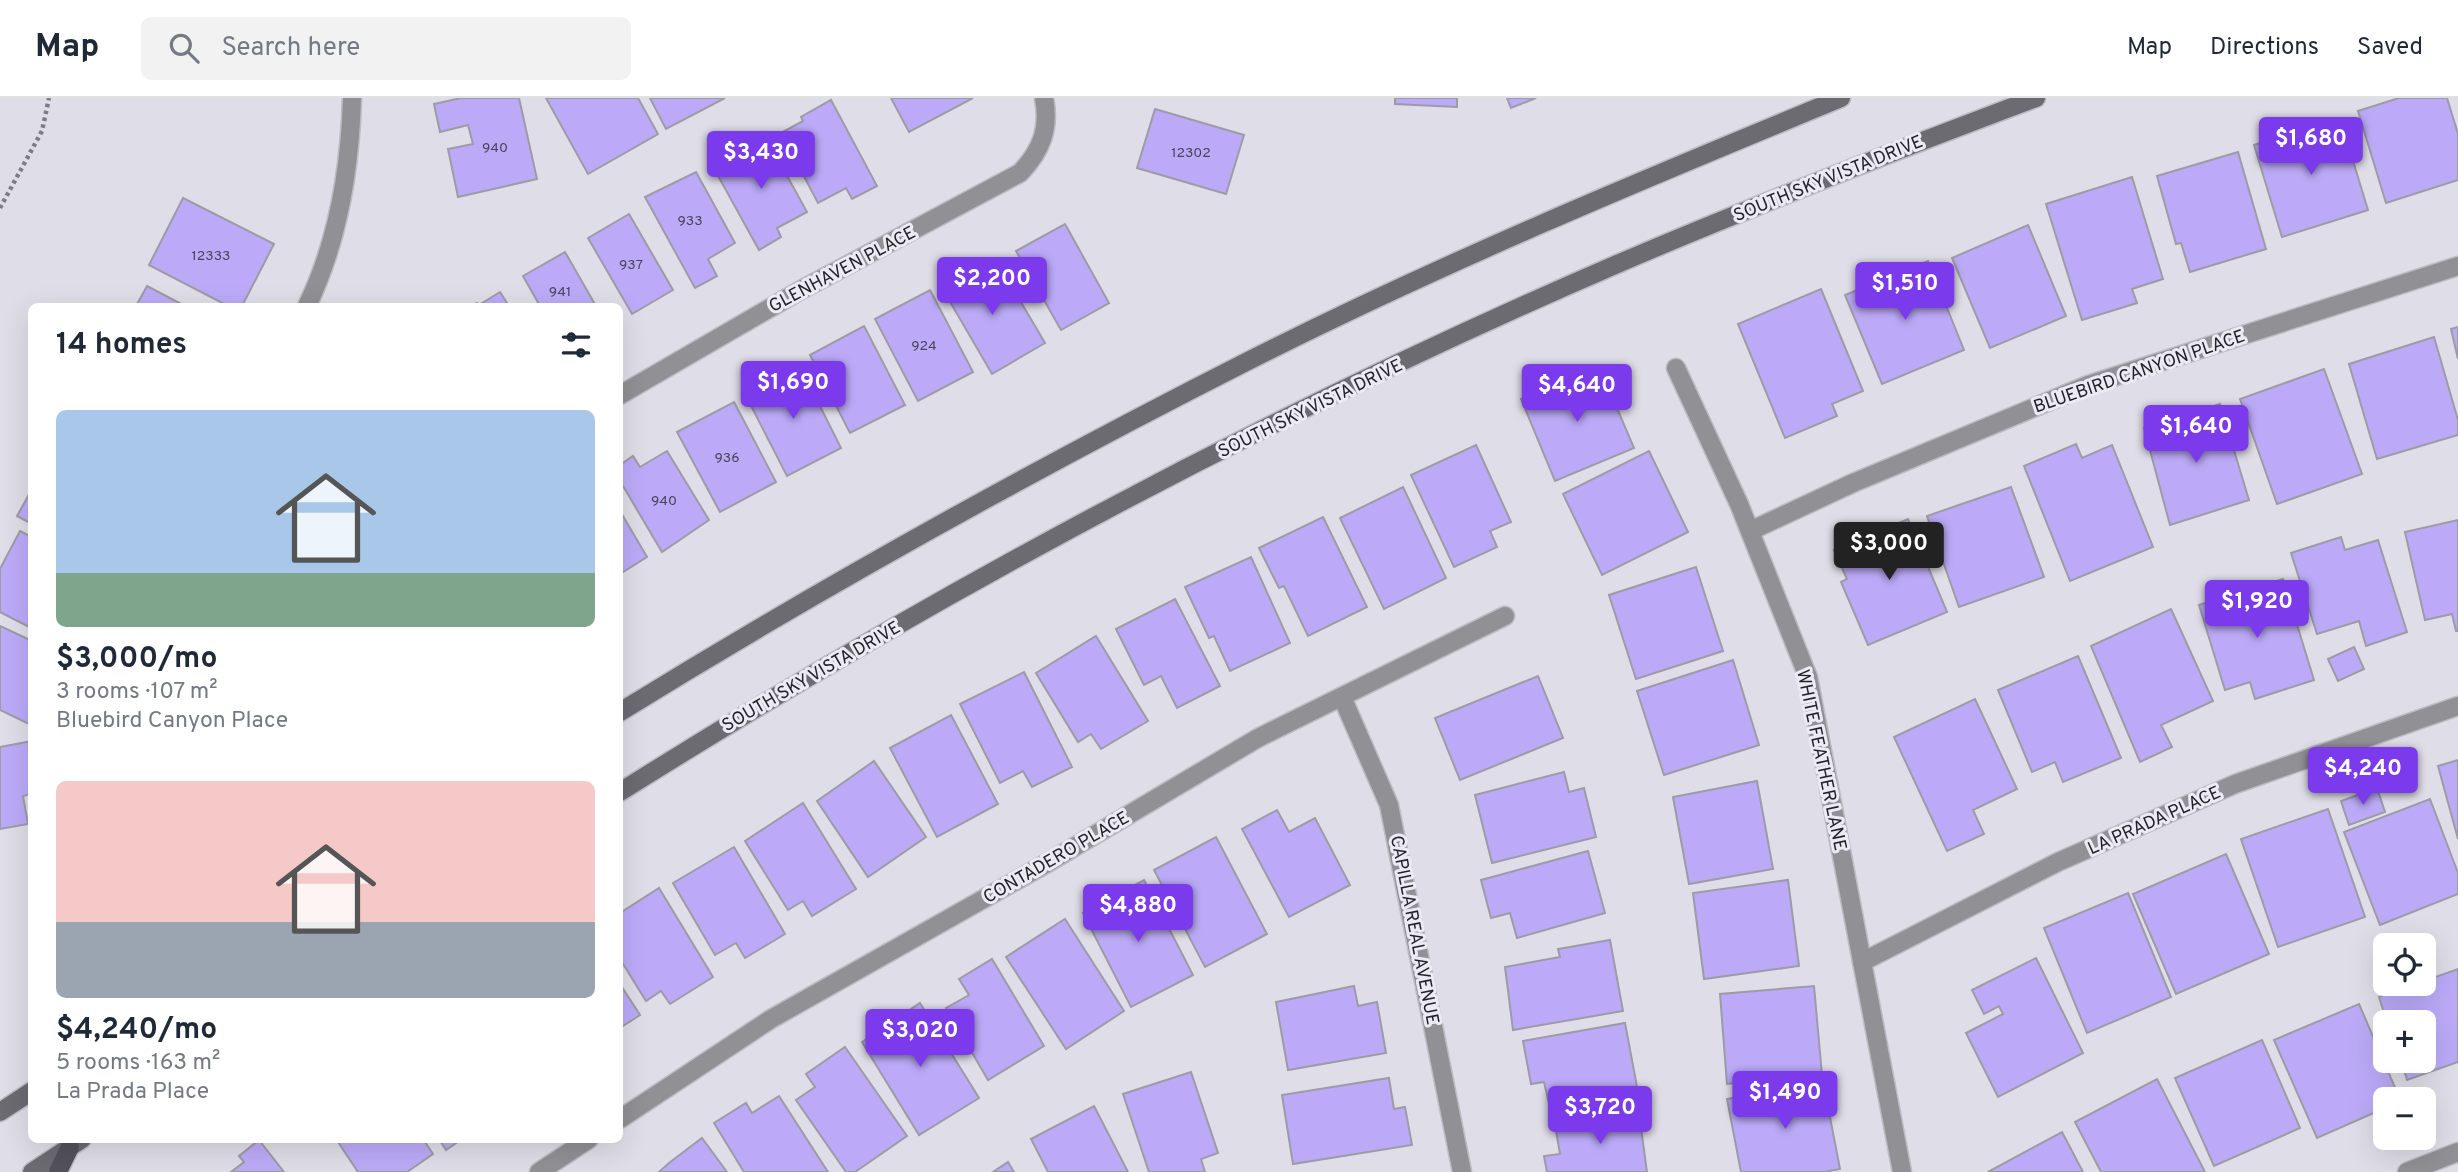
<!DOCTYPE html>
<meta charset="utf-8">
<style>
body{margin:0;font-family:Overpass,sans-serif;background:#f2f2f3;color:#1f2937;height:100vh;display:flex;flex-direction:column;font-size:26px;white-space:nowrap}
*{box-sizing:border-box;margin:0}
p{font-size:23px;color:#747a83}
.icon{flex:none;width:38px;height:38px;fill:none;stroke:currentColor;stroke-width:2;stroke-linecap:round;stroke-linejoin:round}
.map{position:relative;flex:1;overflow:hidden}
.drawer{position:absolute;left:28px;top:205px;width:595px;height:840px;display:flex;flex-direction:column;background:#fff;border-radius:10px;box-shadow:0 7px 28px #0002}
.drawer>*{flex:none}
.tools{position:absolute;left:2373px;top:835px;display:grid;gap:14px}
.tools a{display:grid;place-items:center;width:63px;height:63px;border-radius:10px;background:#fff;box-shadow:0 7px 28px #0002;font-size:35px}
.price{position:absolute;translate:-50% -60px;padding:0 16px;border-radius:7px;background:#7c3aed;color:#fff;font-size:23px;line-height:46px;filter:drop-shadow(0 2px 4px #0008)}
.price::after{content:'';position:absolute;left:50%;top:42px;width:21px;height:16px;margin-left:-10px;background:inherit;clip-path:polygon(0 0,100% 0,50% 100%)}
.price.active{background:#222;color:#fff}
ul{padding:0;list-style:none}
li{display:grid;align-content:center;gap:14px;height:371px;padding:0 28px}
li span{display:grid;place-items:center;height:217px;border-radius:10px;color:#555}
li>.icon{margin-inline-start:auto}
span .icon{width:126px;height:126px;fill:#fffc;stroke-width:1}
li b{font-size:30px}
h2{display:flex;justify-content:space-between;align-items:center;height:84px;padding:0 28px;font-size:30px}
header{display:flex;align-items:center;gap:42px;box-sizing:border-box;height:98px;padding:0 35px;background:#fff;border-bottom:2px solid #e0e1e3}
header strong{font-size:33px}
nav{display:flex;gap:38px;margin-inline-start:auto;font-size:24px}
.search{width:490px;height:63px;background:#f2f2f3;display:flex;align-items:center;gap:18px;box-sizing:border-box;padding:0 24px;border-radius:10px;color:#747a83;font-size:26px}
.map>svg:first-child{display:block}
.building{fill:#bcaaf8;stroke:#9d9ba5;stroke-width:2}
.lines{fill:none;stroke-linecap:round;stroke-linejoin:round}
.minor-casing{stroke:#bdbbc4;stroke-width:21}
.secondary-casing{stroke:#bdbbc4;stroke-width:21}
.primary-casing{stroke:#bdbbc4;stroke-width:21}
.path{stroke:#7e7c83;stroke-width:4.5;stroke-dasharray:3.5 3.5;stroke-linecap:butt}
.minor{stroke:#919195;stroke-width:18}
.secondary{stroke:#6d6b72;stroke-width:18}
.primary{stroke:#535159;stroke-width:18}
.labels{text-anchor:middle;stroke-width:6;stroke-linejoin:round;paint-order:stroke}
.number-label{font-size:14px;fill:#49445a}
.street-label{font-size:18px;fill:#232226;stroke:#eceaf4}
</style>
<header>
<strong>Map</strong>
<div class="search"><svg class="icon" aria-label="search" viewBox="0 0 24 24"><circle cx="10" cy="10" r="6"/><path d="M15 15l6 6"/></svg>Search here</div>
<nav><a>Map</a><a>Directions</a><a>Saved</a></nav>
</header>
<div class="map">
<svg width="2458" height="1074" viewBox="0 0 2458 1074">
<rect width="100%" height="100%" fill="#dfdde7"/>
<g class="building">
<polygon points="461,0 519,0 537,81 458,99 448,51 473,46 468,27 440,34 434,6"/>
<polygon points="546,0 638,0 658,36 588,76"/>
<polygon points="650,0 725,0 666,31"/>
<polygon points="891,0 973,0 909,34"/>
<polygon points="1395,0 1457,0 1457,9 1395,6"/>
<polygon points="1507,0 1536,0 1511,10"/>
<polygon points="2399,0 2447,0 2458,36 2458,82 2386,105 2358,13"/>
<polygon points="831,2 877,88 852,101 846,90 818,105 781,35 803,23 801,19"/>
<polygon points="1155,11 1244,37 1226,96 1137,70"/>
<polygon points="2340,20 2368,112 2282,139 2254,47"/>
<polygon points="763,34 807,114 777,130 781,139 759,152 717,76 739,64 732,51"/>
<polygon points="2238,54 2266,151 2190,174 2181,145 2176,146 2157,78"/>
<polygon points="696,74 735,145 708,161 717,178 695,190 645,99"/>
<polygon points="2132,79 2163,181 2132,191 2137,205 2082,222 2046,106"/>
<polygon points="183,100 274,146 242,208 228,208 149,167"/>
<polygon points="629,116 673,192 632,216 588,140"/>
<polygon points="1065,126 1109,205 1061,232 1016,153"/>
<polygon points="2028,127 2066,218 1990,250 1952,160"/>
<polygon points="565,154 596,208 540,208 523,178"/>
<polygon points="1928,163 1964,252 1882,286 1845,197"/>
<polygon points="964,168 976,187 1002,172 1045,245 992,276 938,183"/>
<polygon points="147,188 185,208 136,208"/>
<polygon points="1821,191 1863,293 1832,306 1837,318 1785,340 1738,226"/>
<polygon points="930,192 973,274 918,303 875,221"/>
<polygon points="500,194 509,208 471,208 477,205 479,207"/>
<polygon points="864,228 905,307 850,335 810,257"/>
<polygon points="2458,229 2458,261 2451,231"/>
<polygon points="2434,239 2458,322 2458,337 2377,361 2349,266"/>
<polygon points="800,268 841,350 787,378 745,296"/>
<polygon points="1599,268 1634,350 1555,383 1521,301"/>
<polygon points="2324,271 2362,376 2277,406 2240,301"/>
<polygon points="734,304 776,384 720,414 677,334"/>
<polygon points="2220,306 2249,402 2170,427 2144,330"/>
<polygon points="2076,346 2082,360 2112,347 2153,449 2070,483 2024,368"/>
<polygon points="1476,347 1511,424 1490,433 1497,449 1454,469 1411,377"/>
<polygon points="667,353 709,422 662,454 620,383 620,367 633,358 640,369"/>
<polygon points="1649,353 1688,434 1602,477 1563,396"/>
<polygon points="1403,389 1446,480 1384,511 1340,420"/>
<polygon points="2011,389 2044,479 1959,509 1927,418"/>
<polygon points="32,391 32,426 17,418"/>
<polygon points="620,413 647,459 620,476"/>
<polygon points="1323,419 1367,509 1308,538 1284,488 1279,490 1259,450"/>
<polygon points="1908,421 1947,514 1868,547 1841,484 1847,481 1834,452"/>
<polygon points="2458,422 2458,533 2456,533 2452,516 2425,522 2405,434"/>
<polygon points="20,433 32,439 29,529 0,514 0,471"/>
<polygon points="2341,439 2345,452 2378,442 2407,534 2366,548 2359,523 2317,536 2291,455"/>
<polygon points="1251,459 1290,545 1230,573 1214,538 1209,540 1185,489"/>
<polygon points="1696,469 1723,553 1636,581 1609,497"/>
<polygon points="2283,481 2314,582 2255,601 2250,584 2225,592 2199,507"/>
<polygon points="1175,501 1220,588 1177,610 1161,578 1144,587 1116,531"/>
<polygon points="2171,511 2213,603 2161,627 2172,649 2140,664 2091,548"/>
<polygon points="0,528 32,543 31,627 0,612"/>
<polygon points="1096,538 1148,623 1101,651 1091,636 1078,644 1036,575"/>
<polygon points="2354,549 2364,571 2338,583 2328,561"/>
<polygon points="2078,558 2121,660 2063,684 2055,664 2032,674 1998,592"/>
<polygon points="1733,562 1759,647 1664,677 1637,593"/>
<polygon points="1024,574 1072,669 1032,689 1023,673 1000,685 960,606"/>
<polygon points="1538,578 1563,640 1460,682 1435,620"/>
<polygon points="1975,601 2017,691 1973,712 1984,736 1947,753 1894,639"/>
<polygon points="951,617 998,706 937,739 890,650"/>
<polygon points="32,643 32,696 23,698 28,726 0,731 0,649"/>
<polygon points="2458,662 2458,741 2438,668"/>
<polygon points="874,663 926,739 868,779 817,703"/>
<polygon points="1564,674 1569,694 1584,690 1596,739 1492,765 1475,697"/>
<polygon points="1757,683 1773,771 1689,786 1673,699"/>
<polygon points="2377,690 2385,714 2349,727 2341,703"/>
<polygon points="2430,701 2458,775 2458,796 2380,827 2344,734"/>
<polygon points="803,705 856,791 812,818 803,803 788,812 745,743"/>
<polygon points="2328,711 2365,819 2278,849 2241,741"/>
<polygon points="1277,712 1289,734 1315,720 1350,787 1289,819 1242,731"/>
<polygon points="1216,739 1267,836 1205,869 1154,772"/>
<polygon points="734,749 785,836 745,860 736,845 715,857 673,785"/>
<polygon points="1588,753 1605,815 1517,840 1510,815 1491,820 1481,782"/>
<polygon points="2226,756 2269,856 2176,896 2133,796"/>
<polygon points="1144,782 1193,877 1131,909 1083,815"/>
<polygon points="1788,782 1799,868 1704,881 1693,795"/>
<polygon points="659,790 713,879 670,906 661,893 646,903 620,861 620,815"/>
<polygon points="2128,795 2171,899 2087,935 2044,830"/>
<polygon points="1065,821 1124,913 1066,951 1006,859"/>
<polygon points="1610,842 1623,913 1513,932 1505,869 1560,859 1558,851"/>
<polygon points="2036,860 2083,955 1998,999 1966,935 2003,916 1999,908 1984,916 1972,892"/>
<polygon points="992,861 1044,948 988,982 946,910 969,897 959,881"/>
<polygon points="2458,871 2458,964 2407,982 2401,962 2424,962 2424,924 2387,924 2379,899"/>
<polygon points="620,886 640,917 620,930"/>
<polygon points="1354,888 1358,908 1377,904 1386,955 1288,972 1276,904"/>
<polygon points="1814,888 1822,977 1727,986 1720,896"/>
<polygon points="920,905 979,1000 919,1037 862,944"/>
<polygon points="2359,906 2400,1001 2385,1001 2385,1010 2317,1040 2274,942"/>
<polygon points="1625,925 1638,994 1550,1010 1544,984 1531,986 1523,943"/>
<polygon points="2262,942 2300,1030 2214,1068 2175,980"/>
<polygon points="845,949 907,1038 855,1074 846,1074 796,1002 815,989 806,976"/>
<polygon points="1191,974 1218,1055 1201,1061 1205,1074 1149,1074 1123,996"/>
<polygon points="1389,980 1394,1011 1405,1009 1412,1047 1293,1066 1282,997"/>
<polygon points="2157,981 2205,1074 2101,1074 2075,1024"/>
<polygon points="1823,983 1840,1071 1824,1074 1741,1074 1727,1001"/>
<polygon points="779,998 828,1074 744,1074 714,1025 746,1005 752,1015"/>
<polygon points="1094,1008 1128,1074 1048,1074 1031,1041"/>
<polygon points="1639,1015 1647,1074 1547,1074 1544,1058 1560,1056 1555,1027"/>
<polygon points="2062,1034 2083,1074 1988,1074"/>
<polygon points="702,1040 727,1074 659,1074 669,1065"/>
<polygon points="336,1041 423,1041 433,1056 407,1074 358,1074"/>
<polygon points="439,1041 462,1041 446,1052"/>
<polygon points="259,1042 284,1074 231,1074 244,1064 239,1058"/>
<polygon points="1008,1064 1014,1074 993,1074"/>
</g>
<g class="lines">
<g class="minor-casing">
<g id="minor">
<path d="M307,208C338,144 350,70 352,0"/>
<polyline points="1676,270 1739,406 1808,579 1902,1074"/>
<path d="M620,297L801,192L1020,75C1041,53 1050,31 1044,0"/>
<polyline points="1750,433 1853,385 2088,287 2458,168"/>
<polyline points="1342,599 1389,707 1462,1074"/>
<polyline points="1862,864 2058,764 2235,686 2458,608"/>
<polyline points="620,1021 771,921 1049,764 1258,640 1505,518"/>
<polyline points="539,1074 589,1041"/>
<polyline points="2407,1074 2458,1054"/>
</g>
</g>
<g class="secondary-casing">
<g id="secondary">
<path d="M620,614C824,488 1035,371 1250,262C1442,165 1642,82 1841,0"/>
<path d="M620,694C938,494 1270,316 1615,167C1754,107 1895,53 2036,0"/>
<polyline points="0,1014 32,993"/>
<polyline points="32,1074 82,1041"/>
</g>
</g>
<g class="primary-casing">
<polyline id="primary" points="58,1074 70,1049"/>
</g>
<polyline class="path" points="0,110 42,33 49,0"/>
<use href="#minor" class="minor"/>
<use href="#secondary" class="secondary"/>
<use href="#primary" class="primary"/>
</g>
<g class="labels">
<g class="number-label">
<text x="495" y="54">940</text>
<text x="1191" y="59">12302</text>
<text x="690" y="127">933</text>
<text x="211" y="162">12333</text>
<text x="631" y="171">937</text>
<text x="560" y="198">941</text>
<text x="924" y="252">924</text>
<text x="727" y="364">936</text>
<text x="664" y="407">940</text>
</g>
<g class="street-label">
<text transform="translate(1828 80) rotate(-22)" y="6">SOUTH SKY VISTA DRIVE</text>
<text transform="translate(842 171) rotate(-28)" y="6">GLENHAVEN PLACE</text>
<text transform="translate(2139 273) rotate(-19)" y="6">BLUEBIRD CANYON PLACE</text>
<text transform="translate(1310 310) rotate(-26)" y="6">SOUTH SKY VISTA DRIVE</text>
<text transform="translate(811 578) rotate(-30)" y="6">SOUTH SKY VISTA DRIVE</text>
<text transform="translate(1822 662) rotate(78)" y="6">WHITE FEATHER LANE</text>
<text transform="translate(2154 722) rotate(-24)" y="6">LA PRADA PLACE</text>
<text transform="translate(1056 759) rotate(-30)" y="6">CONTADERO PLACE</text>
<text transform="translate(1415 832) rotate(79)" y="6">CAPILLA REAL AVENUE</text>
</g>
</g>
</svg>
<div class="tools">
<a><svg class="icon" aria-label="locate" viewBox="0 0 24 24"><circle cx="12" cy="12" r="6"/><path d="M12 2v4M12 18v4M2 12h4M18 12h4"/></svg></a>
<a>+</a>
<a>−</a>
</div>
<b class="price" style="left:2311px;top:79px">$1,680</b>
<b class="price" style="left:761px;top:93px">$3,430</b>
<b class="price" style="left:992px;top:219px">$2,200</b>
<b class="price" style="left:1905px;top:224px">$1,510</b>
<b class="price" style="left:793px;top:323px">$1,690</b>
<b class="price" style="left:1577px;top:326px">$4,640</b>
<b class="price" style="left:2196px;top:367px">$1,640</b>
<b class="price active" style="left:1889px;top:484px">$3,000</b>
<b class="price" style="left:2257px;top:542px">$1,920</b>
<b class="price" style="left:2363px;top:709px">$4,240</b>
<b class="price" style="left:1138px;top:846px">$4,880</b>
<b class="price" style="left:920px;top:971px">$3,020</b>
<b class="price" style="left:1785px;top:1033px">$1,490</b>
<b class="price" style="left:1600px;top:1048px">$3,720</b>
<section class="drawer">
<h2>14 homes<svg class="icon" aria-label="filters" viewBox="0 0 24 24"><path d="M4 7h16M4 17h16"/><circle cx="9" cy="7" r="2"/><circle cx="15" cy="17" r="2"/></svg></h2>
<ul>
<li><span style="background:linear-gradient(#a9c7e8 75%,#7fa58c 0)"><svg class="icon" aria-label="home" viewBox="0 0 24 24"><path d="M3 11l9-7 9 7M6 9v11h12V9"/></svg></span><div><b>$3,000/mo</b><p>3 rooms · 107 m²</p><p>Bluebird Canyon Place</p></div></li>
<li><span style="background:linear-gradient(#f6c9c9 65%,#9aa5b1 0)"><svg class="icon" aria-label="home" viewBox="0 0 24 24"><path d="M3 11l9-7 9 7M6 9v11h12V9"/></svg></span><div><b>$4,240/mo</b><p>5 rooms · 163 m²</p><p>La Prada Place</p></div></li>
</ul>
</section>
</div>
